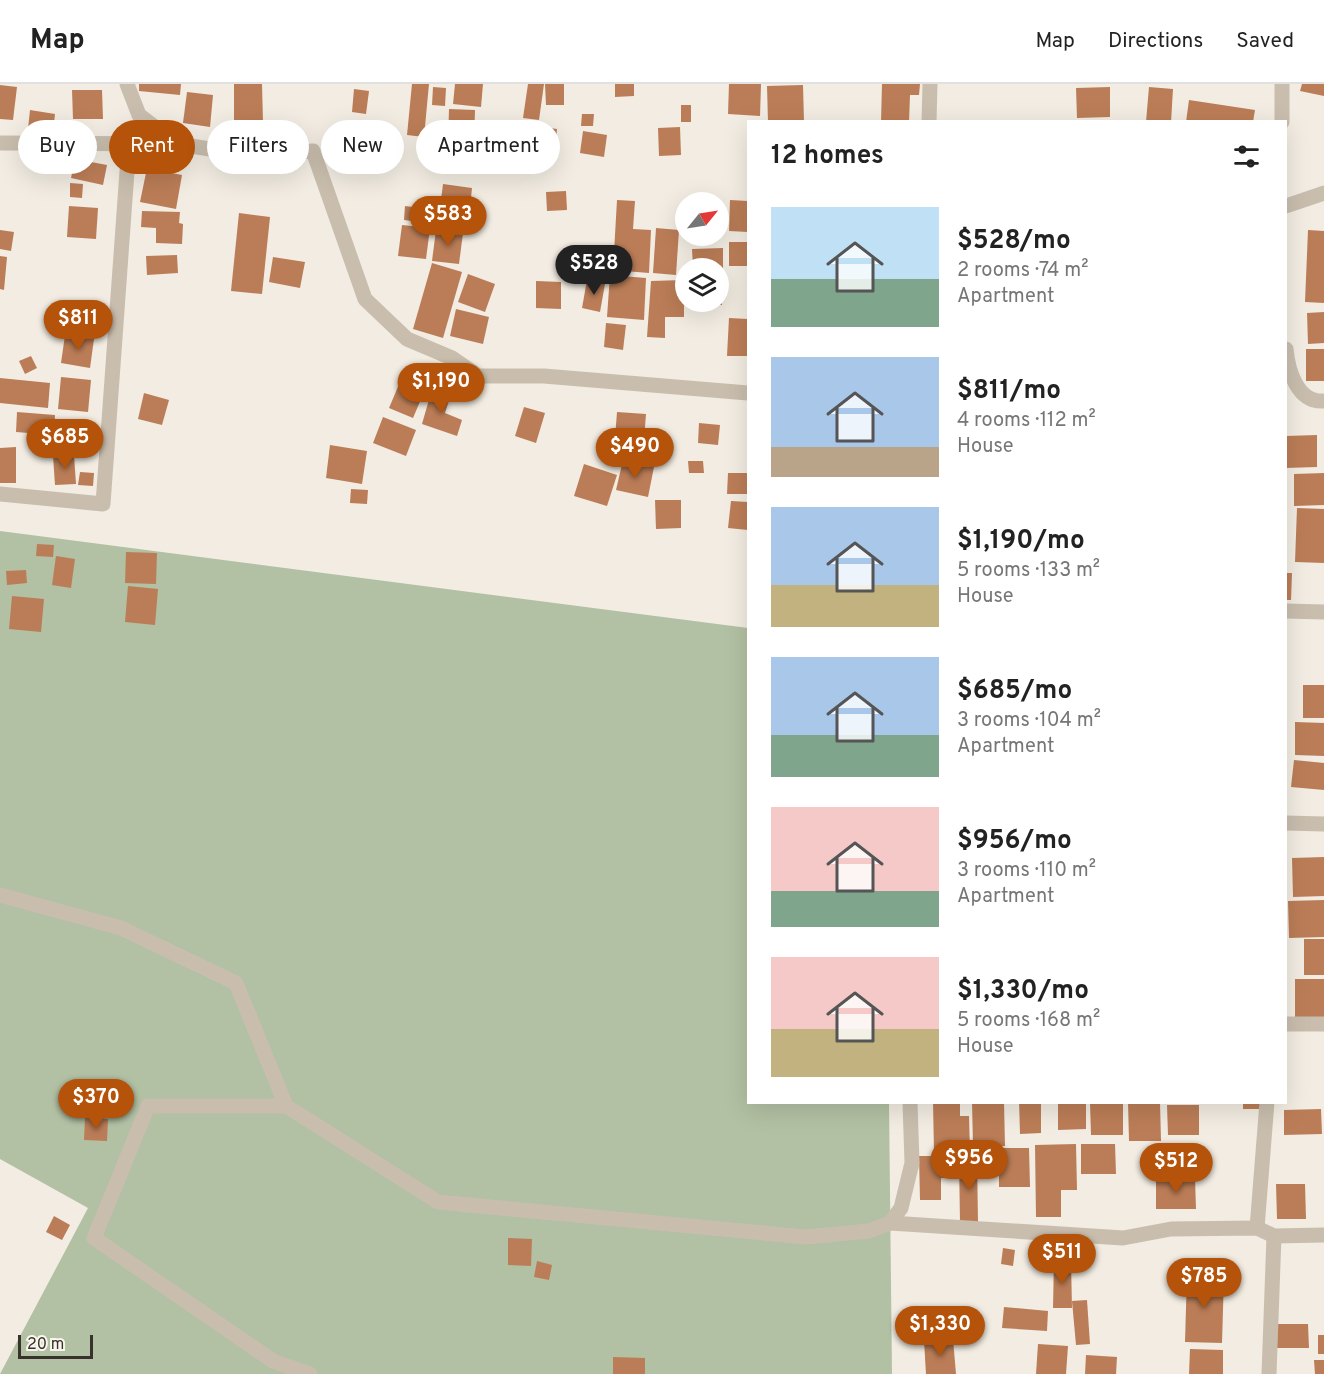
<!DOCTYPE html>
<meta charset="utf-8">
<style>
body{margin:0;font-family:Overpass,sans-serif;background:#f6f6f6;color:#222;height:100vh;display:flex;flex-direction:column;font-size:22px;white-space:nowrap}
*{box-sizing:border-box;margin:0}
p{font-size:20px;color:#767676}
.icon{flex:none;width:33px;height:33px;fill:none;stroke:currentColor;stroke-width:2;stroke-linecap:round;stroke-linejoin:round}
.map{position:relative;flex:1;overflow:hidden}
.panel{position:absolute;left:747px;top:36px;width:540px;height:984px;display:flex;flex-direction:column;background:#fff;border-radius:0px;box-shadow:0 6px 24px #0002}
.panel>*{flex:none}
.guide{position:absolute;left:18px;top:36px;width:570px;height:54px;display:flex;gap:12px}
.needle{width:39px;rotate:60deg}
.buttons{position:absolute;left:675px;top:108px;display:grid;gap:12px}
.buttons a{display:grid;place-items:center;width:54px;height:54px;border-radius:50%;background:#fff;box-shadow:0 6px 24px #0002;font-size:30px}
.scale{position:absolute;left:18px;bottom:15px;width:75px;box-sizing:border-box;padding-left:6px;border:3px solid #39322c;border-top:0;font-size:16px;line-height:21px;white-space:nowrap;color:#39322c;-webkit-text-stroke:4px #f9f6ee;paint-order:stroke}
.price{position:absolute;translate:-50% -51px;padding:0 14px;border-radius:21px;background:#b45309;color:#fff;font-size:20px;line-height:39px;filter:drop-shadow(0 2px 3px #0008)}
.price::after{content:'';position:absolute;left:50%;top:36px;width:18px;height:14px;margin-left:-9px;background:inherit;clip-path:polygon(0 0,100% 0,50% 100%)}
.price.current{background:#222;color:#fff}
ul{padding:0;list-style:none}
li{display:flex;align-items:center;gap:18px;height:150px;padding:0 24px}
li span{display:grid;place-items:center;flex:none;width:168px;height:120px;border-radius:0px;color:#555}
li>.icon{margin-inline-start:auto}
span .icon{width:72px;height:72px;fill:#fffc;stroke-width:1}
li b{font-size:26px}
h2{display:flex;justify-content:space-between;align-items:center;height:72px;padding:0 24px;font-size:26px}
.pill{padding:0 21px;border-radius:27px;background:#fff;box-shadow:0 6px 24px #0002;font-size:21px;line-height:54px}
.pill.current{background:#b45309;color:#fff}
header{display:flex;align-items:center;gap:36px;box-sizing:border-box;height:84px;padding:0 30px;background:#fff;border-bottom:2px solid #e0e0e0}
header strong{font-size:28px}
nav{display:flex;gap:33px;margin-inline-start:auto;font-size:21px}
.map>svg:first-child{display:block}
.green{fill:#b2c0a3}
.building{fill:#bb7d57}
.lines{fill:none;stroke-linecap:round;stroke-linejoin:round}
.minor{stroke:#c9beae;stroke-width:15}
</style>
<header>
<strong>Map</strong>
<nav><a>Map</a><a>Directions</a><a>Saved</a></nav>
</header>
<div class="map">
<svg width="1324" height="1290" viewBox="0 0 1324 1290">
<rect width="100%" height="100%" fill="#f2ece2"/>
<polygon class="green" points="0,447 748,544 748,1018 889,1019 892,1290 0,1290 88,1124 0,1075"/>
<g class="building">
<polygon points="139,0 181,0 180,11 139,7"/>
<polygon points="234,0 262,0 263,38 234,38"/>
<polygon points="412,0 429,0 424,53 407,51"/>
<polygon points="455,0 483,0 481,23 453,20"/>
<polygon points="528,0 544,0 539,36 523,34"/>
<polygon points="545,0 564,0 564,21 546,21"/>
<polygon points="615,0 634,0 634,12 615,13"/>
<polygon points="729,0 761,0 760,32 728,30"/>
<polygon points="882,0 920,0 919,11 910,11 909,38 881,38"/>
<polygon points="1302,0 1324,0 1324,12 1300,7"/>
<polygon points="0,1 17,3 13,36 0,35"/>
<polygon points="803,1 804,38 768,38 767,2"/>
<polygon points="433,3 446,4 445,22 432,21"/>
<polygon points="1110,3 1110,33 1077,34 1076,4"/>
<polygon points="1149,3 1173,5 1171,38 1146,38"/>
<polygon points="354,5 369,7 366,30 352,28"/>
<polygon points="72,6 102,6 103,35 73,35"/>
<polygon points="187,8 213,11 210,43 183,39"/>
<polygon points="1189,16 1255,26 1253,38 1186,38"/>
<rect x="681" y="21" width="10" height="17"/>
<polygon points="449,25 475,26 474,59 448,58"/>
<polygon points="30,26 55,30 53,48 28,45"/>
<polygon points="582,30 594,30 593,42 581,42"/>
<polygon points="527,41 557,45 554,74 524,70"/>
<polygon points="680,43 681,71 659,72 658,44"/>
<polygon points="583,47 607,51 604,73 580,69"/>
<polygon points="75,75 107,81 103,101 71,94"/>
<polygon points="147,84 182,91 176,125 140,118"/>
<polygon points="70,99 83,100 82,114 70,113"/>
<polygon points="443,100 472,104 468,143 438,139"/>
<polygon points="566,107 567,126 547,127 546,108"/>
<polygon points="617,116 635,117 633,145 651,146 649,189 613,186"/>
<polygon points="730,116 748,117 748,148 729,147"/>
<polygon points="69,122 98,124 96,155 67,153"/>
<polygon points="405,122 413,123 412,137 404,136"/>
<polygon points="142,127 180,128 179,139 183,140 182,160 156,159 156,144 141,143"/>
<polygon points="239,129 270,133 262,210 231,207"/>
<polygon points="402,141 430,144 426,175 398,172"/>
<polygon points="656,144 679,146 676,191 653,189"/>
<polygon points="0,146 14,148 11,167 0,165"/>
<polygon points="436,146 463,149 459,180 432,177"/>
<polygon points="1308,146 1324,147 1324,219 1305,218"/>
<rect x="729" y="158" width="19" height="24"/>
<polygon points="723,164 723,187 718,187 718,184 693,184 692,165"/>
<polygon points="177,171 178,189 147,191 146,172"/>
<polygon points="0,172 7,173 4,206 0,205"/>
<polygon points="273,173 305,178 300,204 269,198"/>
<polygon points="600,173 601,190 575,191 574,175"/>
<polygon points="432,179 462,188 443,254 413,245"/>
<polygon points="468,190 495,200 485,228 458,218"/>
<polygon points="610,191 646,194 644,236 607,233"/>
<polygon points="587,196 605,200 600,228 582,224"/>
<polygon points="684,196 684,233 665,233 665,254 647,253 651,197"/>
<polygon points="718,196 722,196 722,221 690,221 690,218 718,218"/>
<polygon points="536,197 561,198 561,225 536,224"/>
<polygon points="456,225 489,233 483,260 450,252"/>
<polygon points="1324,228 1324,259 1308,260 1307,229"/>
<polygon points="729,234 748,235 748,272 727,272"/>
<polygon points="606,239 626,241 623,266 604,263"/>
<polygon points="65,251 94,255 90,284 61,279"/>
<rect x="1306" y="265" width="18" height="32"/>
<polygon points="31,272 37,284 25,290 19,277"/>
<polygon points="61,293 91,296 88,328 58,325"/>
<polygon points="0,294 50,299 48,324 0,319"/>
<polygon points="400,298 424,308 413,334 389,324"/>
<polygon points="432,305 451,310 445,329 462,336 457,352 422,340"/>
<polygon points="144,309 169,316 162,341 138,335"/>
<polygon points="524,323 545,329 536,359 515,352"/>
<polygon points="17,328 55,331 54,351 16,348"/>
<polygon points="617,328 646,330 644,356 615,354"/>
<polygon points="383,333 416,346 406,372 373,359"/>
<polygon points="699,339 720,341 718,361 698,359"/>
<polygon points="58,342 91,342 90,365 58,364"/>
<polygon points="1317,351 1317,383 1286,384 1286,352"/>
<polygon points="330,361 367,367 362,400 326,394"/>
<polygon points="16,363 16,399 0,399 0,364"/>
<polygon points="74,371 76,400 55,401 53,372"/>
<polygon points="623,376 654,383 648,413 616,406"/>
<polygon points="688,377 703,377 704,389 689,389"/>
<polygon points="584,380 617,391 607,422 574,412"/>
<polygon points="80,388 94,389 93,402 78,401"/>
<polygon points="728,389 748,389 748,410 727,410"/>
<polygon points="1324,389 1324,421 1294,422 1294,390"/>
<polygon points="351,405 368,406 367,420 350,419"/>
<polygon points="655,416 681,416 681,444 656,445"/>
<polygon points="731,417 748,418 748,446 728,444"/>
<polygon points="1297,424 1324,425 1324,479 1295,478"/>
<polygon points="37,460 54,461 53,473 36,472"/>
<polygon points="126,468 157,469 156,500 125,499"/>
<polygon points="56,472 75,475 71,504 52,501"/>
<polygon points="26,486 27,499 7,501 6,487"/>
<polygon points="1286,489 1292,489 1291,516 1286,516"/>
<polygon points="128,502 158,505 155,541 125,538"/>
<polygon points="12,512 44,515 41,548 9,545"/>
<rect x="1303" y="601" width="21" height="33"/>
<polygon points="1295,638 1324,639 1324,672 1295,671"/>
<polygon points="1294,676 1324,679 1324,706 1291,703"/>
<polygon points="1324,773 1324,812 1293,813 1292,774"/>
<polygon points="1324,816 1324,853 1289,854 1288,817"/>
<rect x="1304" y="855" width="20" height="36"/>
<rect x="1295" y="895" width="29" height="42"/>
<polygon points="933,1018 960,1018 960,1032 969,1032 970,1068 934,1068"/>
<polygon points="972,1018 1004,1018 1005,1062 973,1062"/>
<polygon points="1019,1018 1041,1018 1041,1049 1020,1050"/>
<polygon points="1090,1018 1123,1018 1123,1051 1091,1051"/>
<polygon points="1128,1018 1160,1018 1161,1057 1129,1057"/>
<rect x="1243" y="1018" width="20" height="7"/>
<polygon points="1086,1019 1086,1045 1058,1046 1058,1020"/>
<polygon points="1167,1021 1199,1021 1199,1051 1168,1051"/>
<polygon points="1321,1025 1322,1050 1284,1051 1284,1026"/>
<polygon points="85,1034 108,1035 107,1057 84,1056"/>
<polygon points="1076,1060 1077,1106 1061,1106 1061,1133 1036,1133 1035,1061"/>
<polygon points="1081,1060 1115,1060 1116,1090 1081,1090"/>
<polygon points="999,1064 1029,1064 1030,1103 999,1103"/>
<polygon points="919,1072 954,1072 955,1094 941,1094 941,1116 920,1116"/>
<polygon points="977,1074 978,1139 960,1139 959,1075"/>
<polygon points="1156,1094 1195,1094 1196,1125 1156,1125"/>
<polygon points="1276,1100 1305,1100 1306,1135 1277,1135"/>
<polygon points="54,1132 70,1141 62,1156 46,1148"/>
<polygon points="508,1154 532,1155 531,1182 508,1181"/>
<polygon points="1003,1164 1015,1166 1013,1182 1001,1180"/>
<polygon points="1054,1176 1071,1177 1072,1224 1053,1224"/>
<polygon points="537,1177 552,1181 549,1196 534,1193"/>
<polygon points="1187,1190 1224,1192 1222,1259 1185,1258"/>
<polygon points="1087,1216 1090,1260 1076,1261 1072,1217"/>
<polygon points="1004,1223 1048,1227 1047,1247 1002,1244"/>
<polygon points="1273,1240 1308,1240 1309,1264 1273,1264"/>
<rect x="1318" y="1251" width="6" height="19"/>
<polygon points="953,1255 956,1290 926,1290 924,1257"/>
<polygon points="1038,1260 1068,1262 1066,1290 1036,1290"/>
<polygon points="1190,1265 1223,1266 1223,1290 1189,1290"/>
<polygon points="1086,1271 1117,1273 1116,1290 1085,1290"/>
<polygon points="613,1273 645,1274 645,1290 613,1290"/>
<polygon points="1314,1276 1324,1276 1324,1290 1315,1290"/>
</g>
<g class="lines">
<g class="minor">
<polyline points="127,0 139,31 177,60 250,71 313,67 365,215 407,255 452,274 478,292 544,292 748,309"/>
<polyline points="929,38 930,0"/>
<polyline points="1282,38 1282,0"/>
<polyline points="0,59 177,60"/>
<polyline points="1286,122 1324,109"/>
<path d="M1286,265C1288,286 1297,319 1324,317"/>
<polyline points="0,410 103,420 129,60"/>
<polyline points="1286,527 1324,528"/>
<polyline points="1286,739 1324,740"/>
<polyline points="0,811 121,844 236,899 286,1022"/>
<polyline points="1286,940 1324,940"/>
<polyline points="890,1139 1123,1154 1171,1145 1257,1144 1274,1152 1324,1151"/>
<polyline points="1257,1144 1267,1018"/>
<polyline points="310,1290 273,1277 94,1154 148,1022 286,1022 438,1118 805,1153 869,1147 890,1139 901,1124 912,1079 910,1018"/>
<polyline points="1269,1290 1274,1152"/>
</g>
</g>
</svg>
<div class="buttons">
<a><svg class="needle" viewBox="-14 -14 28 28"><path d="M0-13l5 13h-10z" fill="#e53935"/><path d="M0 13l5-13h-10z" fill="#767676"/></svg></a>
<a><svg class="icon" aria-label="layers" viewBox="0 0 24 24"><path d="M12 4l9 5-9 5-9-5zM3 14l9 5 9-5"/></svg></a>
</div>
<div class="scale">20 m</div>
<b class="price" style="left:448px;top:163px">$583</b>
<b class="price current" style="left:594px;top:212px">$528</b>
<b class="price" style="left:78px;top:267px">$811</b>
<b class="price" style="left:441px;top:330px">$1,190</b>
<b class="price" style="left:65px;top:386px">$685</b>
<b class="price" style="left:635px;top:395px">$490</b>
<b class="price" style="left:96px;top:1046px">$370</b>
<b class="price" style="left:969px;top:1107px">$956</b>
<b class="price" style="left:1176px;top:1110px">$512</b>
<b class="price" style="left:1062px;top:1201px">$511</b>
<b class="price" style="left:1204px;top:1225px">$785</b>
<b class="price" style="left:940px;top:1273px">$1,330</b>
<div class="guide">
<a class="pill">Buy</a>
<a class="pill current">Rent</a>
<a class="pill">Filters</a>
<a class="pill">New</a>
<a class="pill">Apartment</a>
</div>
<section class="panel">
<h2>12 homes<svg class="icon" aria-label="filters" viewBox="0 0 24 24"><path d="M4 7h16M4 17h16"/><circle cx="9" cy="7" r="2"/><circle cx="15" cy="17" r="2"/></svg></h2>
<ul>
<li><span style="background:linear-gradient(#bfe0f5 60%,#7fa58c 0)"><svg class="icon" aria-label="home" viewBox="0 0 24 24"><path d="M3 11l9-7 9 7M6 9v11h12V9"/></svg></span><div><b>$528/mo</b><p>2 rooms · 74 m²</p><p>Apartment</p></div></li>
<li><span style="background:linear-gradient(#a9c7e8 75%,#b9a48a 0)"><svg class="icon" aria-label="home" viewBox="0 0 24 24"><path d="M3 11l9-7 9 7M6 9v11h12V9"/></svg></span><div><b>$811/mo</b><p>4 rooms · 112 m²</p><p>House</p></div></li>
<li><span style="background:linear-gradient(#a9c7e8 65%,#c2b280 0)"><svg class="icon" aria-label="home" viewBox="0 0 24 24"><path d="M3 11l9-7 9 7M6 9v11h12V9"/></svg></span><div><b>$1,190/mo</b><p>5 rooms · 133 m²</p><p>House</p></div></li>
<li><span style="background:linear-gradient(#a9c7e8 65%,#7fa58c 0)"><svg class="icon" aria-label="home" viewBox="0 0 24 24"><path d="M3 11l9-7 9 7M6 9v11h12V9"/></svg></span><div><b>$685/mo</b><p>3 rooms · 104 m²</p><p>Apartment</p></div></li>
<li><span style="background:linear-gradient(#f6c9c9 70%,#7fa58c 0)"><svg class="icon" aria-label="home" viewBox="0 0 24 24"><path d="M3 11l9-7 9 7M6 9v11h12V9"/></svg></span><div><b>$956/mo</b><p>3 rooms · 110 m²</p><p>Apartment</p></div></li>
<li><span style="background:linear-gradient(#f6c9c9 60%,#c2b280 0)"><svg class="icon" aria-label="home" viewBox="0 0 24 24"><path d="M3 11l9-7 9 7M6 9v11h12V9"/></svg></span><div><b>$1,330/mo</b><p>5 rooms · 168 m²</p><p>House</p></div></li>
</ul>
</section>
</div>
